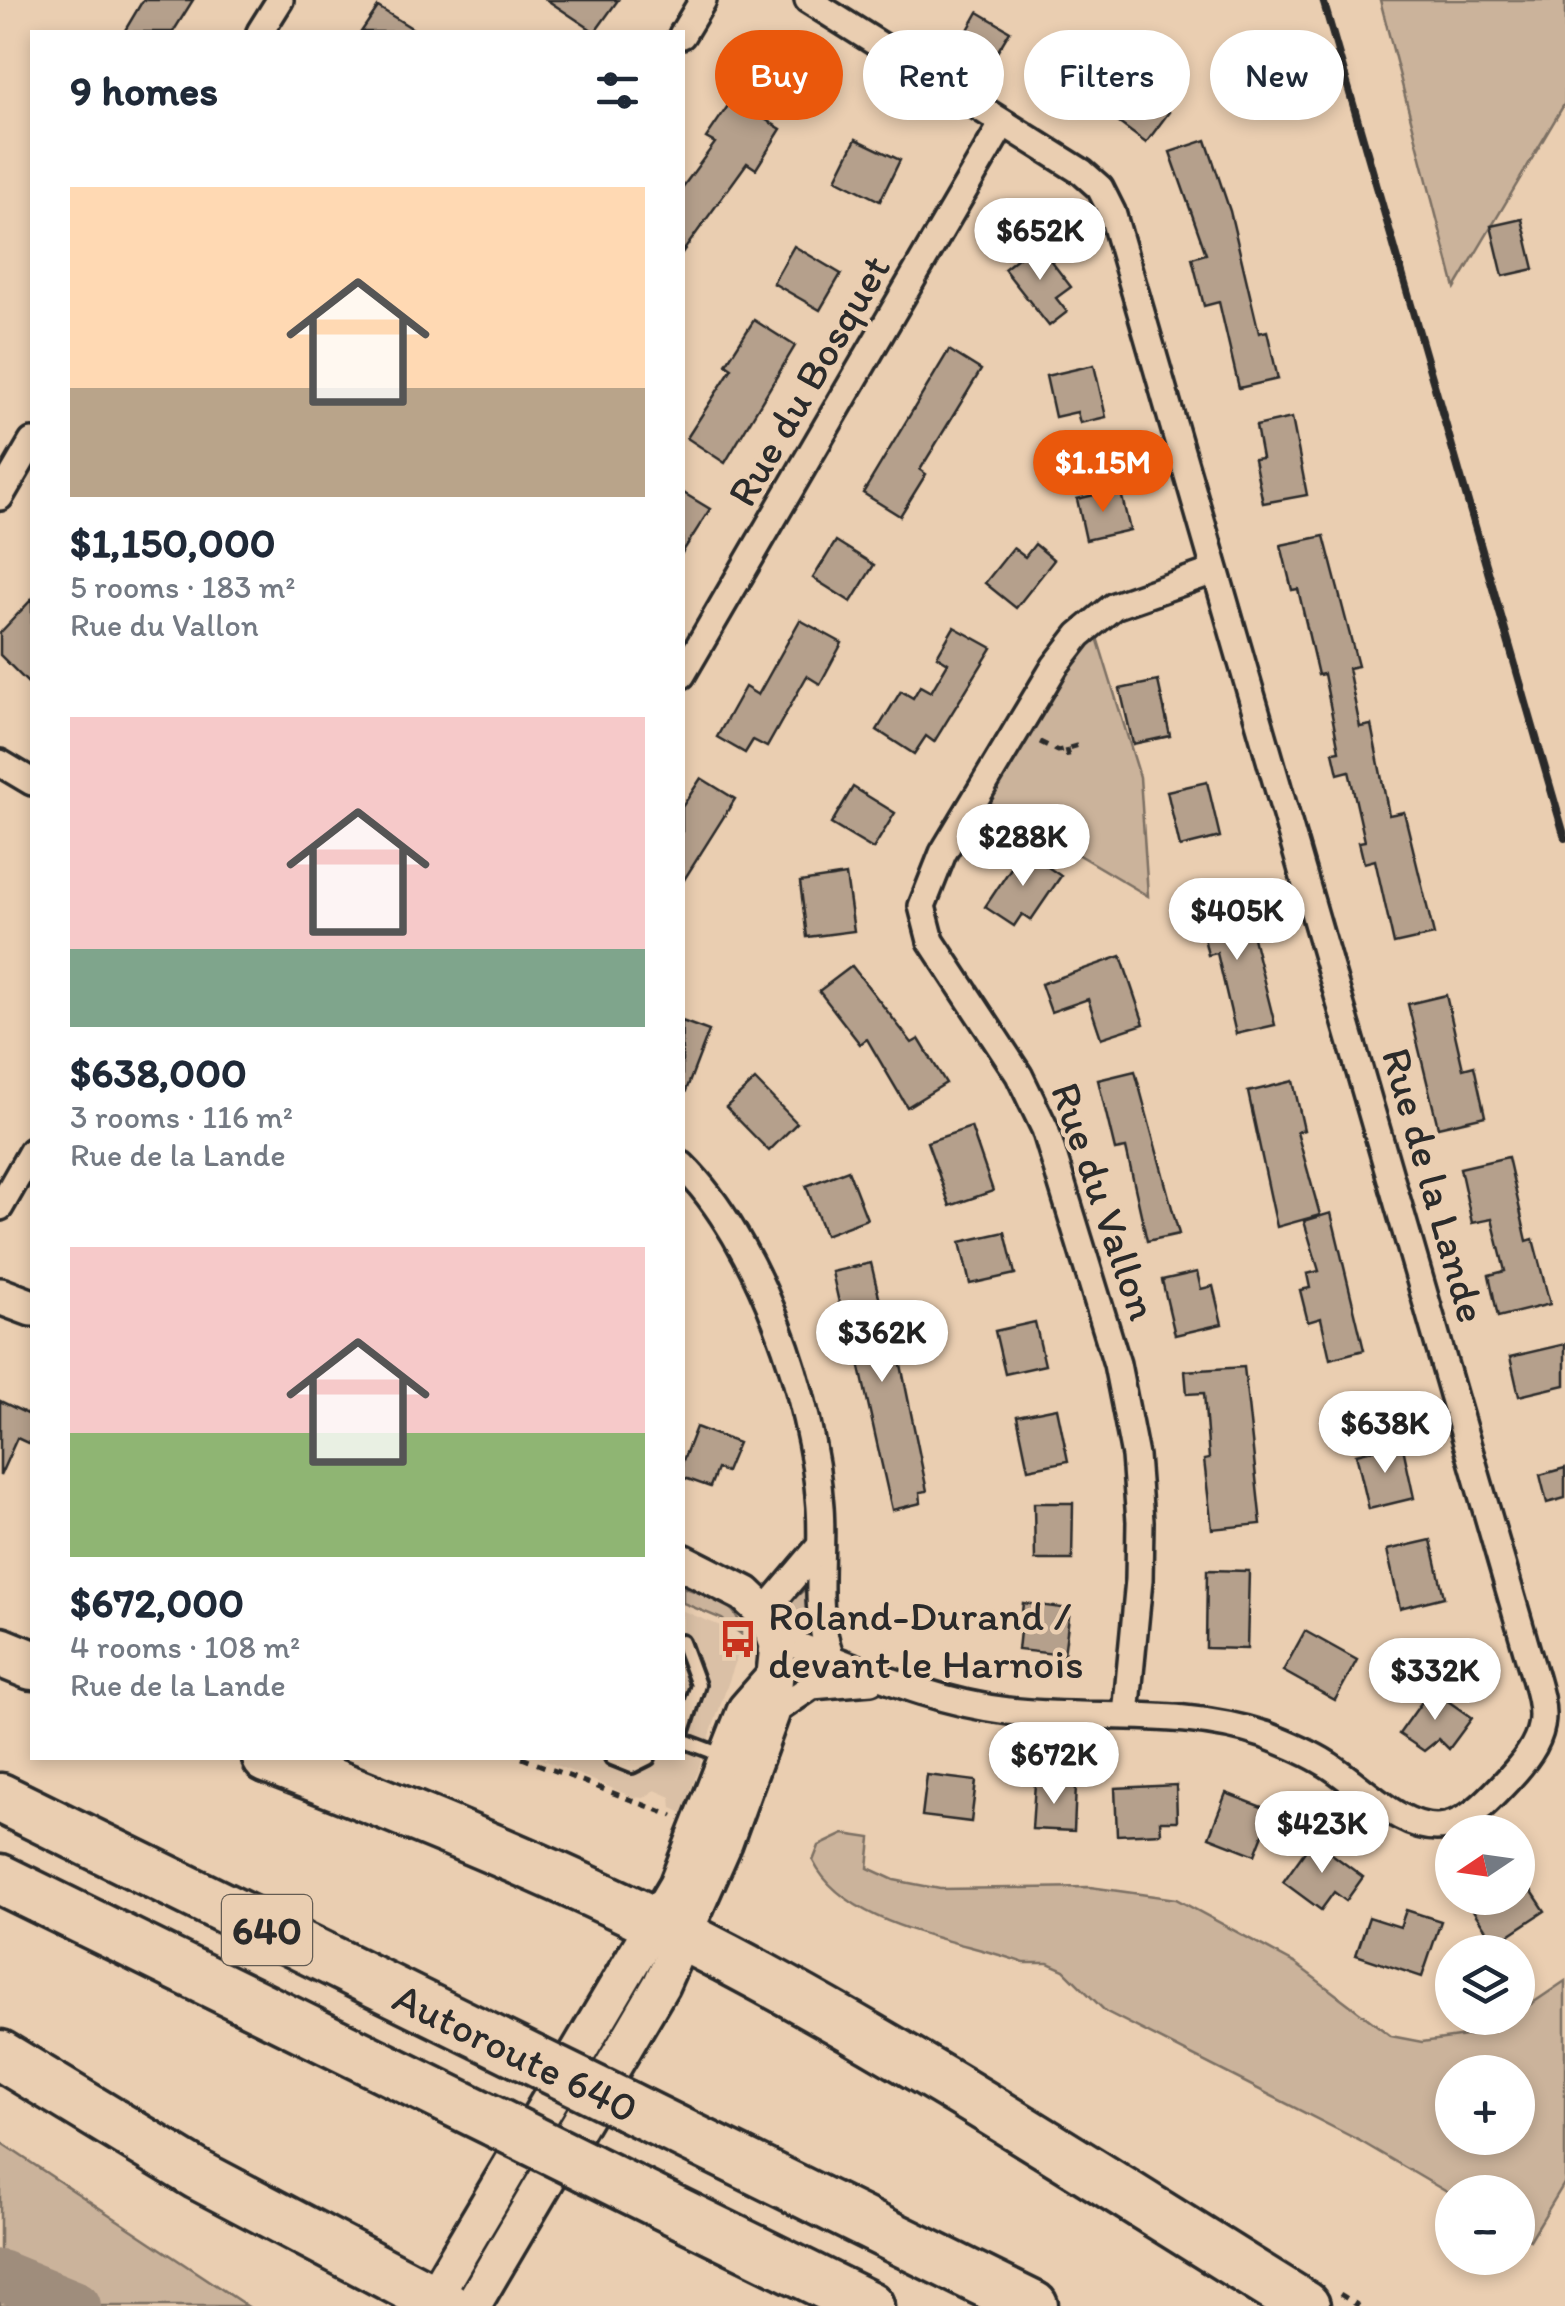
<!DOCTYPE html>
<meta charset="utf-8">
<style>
body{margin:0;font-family:Itim,sans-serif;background:#f6f6f7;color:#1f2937;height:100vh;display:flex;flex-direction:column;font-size:38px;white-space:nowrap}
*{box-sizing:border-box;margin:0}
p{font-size:32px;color:#747a83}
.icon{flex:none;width:55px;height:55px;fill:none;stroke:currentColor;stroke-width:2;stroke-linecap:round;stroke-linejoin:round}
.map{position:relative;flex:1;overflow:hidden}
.panel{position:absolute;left:30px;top:30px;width:655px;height:1730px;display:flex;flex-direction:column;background:#fff;border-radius:0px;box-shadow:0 5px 15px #0003}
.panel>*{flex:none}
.guide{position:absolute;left:715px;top:30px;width:700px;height:90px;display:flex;gap:20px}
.needle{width:65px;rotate:257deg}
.controls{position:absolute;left:1435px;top:1815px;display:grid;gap:20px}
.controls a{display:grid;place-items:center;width:100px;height:100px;border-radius:50%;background:#fff;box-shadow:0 5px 15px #0003;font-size:50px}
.price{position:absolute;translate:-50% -85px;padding:0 22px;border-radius:35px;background:#fff;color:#222;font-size:32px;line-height:65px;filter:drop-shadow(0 2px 5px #0008)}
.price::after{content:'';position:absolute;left:50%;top:60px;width:30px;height:22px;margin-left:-15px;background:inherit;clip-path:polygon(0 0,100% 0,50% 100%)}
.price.current{background:#ea580c;color:#fff}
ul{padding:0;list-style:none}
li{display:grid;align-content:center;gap:20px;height:530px;padding:0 40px}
li span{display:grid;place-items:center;height:310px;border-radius:0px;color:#555}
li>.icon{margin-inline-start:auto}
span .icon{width:180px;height:180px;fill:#fffc;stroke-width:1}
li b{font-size:42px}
h2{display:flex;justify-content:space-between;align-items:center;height:120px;padding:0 40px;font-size:42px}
.chip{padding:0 35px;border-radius:45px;background:#fff;box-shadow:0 5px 15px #0003;font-size:35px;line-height:90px}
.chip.current{background:#ea580c;color:#fff}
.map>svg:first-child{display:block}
.built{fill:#dac0a6}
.green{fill:#cbb39b;stroke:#7b6f63;stroke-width:2.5;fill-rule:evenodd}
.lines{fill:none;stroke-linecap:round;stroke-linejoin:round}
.river{stroke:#9f8d7c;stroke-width:50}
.building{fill:#b5a08c;stroke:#2b2b2b;stroke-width:2.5}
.lane-casing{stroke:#2b2b2b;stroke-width:20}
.street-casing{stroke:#2b2b2b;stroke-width:32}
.secondary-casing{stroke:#2b2b2b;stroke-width:42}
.highway-casing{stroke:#2b2b2b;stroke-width:55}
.path{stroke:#2b2b2b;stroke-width:5;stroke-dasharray:8 8;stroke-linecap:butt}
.lane{stroke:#eaceb1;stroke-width:12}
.street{stroke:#eaceb1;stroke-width:25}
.secondary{stroke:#eaceb1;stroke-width:35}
.highway{stroke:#eaceb1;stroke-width:48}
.rail{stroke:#2b2b2b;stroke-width:8}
.highway-bridge-casing{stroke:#2b2b2b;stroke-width:55;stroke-linecap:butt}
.highway-bridge{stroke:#eaceb1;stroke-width:48}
.labels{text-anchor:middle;stroke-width:9;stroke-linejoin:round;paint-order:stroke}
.shield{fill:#eaceb1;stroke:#645c53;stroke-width:2.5}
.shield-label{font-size:40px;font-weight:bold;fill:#2b2b2b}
.street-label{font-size:42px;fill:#2b2b2b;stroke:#eaceb1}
.poi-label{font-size:42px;fill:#2b2b2b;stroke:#eaceb1;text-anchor:start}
</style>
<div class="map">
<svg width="1565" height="2306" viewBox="0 0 1565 2306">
<rect width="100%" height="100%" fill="#eaceb1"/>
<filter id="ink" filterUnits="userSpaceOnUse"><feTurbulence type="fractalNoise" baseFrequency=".01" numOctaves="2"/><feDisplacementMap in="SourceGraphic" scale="20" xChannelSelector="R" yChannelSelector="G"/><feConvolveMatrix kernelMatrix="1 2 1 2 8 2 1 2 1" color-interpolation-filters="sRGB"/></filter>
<g filter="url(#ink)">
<polygon class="built" points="683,1611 723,1627 739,1652 683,1813 672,1808 671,1797 655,1790 644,1798 633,1797 539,1758 682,1758"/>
<g class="green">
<polygon points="1380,0 1565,0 1565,103 1455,288"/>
<polygon points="1096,634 1140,777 1148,896 989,802 1062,678"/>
<path d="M683,1587C708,1597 741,1602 741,1634L722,1619L683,1603Z"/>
<polygon points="807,1588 810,1631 806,1634 796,1625 788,1603"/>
<path d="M844,1834L871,1838L868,1868L894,1880L940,1889L1090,1887L1176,1899L1296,1964L1391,2036L1422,2042L1473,2035L1518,2018V2013L1565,1981V2182L1530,2240L1518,2233V2192L1452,2195L1360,2141L1105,2011L1064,1970L1048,1963H1024C959,1939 846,1928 813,1861L819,1846ZM1452,2072H1518V2138H1452Z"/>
<polygon points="0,2142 247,2306 0,2306"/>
</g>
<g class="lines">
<polyline class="river" points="0,2275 76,2306"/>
</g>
<g class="building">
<polygon points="143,0 193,0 173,32 124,32"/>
<polygon points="547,0 618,0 595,32"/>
<polygon points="378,7 418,32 361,32"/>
<polygon points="978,12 1010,31 990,64 959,46"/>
<polygon points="770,44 804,69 766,120 781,129 756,169 747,163 682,253 682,188 715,143 706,138"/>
<polygon points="1114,71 1169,112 1146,143 1091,102"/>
<polygon points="856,139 900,160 880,201 836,179"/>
<polygon points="1206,140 1230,211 1259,333 1267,331 1278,379 1239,388 1219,302 1204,306 1192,258 1206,254 1170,152"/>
<polygon points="1522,219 1534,269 1503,276 1491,226"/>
<polygon points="1037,243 1071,287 1056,298 1067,312 1049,326 1004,269"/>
<polygon points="794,246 841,274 820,310 773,283"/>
<polygon points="754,320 795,346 725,463 687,438 732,368 726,364"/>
<polygon points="949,350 981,370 920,470 926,474 900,516 863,493"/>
<polygon points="1094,365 1106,417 1080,423 1077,412 1055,417 1046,376"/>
<polygon points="1292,418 1307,495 1263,503 1254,459 1262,458 1256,426"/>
<polygon points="1120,489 1130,530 1086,540 1077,499"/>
<polygon points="682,492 710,509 682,553"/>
<polygon points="1324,536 1358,666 1348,668 1360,727 1371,725 1389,815 1404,812 1434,935 1394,944 1375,860 1364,863 1359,842 1365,841 1349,771 1338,774 1333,752 1339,751 1324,674 1318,675 1298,589 1292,590 1281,545"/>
<polygon points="836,541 874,565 851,602 813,578"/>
<polygon points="1035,544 1054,560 1016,608 985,583 1013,548 1025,557"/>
<polygon points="32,599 32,687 0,655 0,633"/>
<polygon points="800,620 842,643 820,684 807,676 767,747 753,740 745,753 717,737 745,687 758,695"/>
<polygon points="954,627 992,648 934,742 926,736 914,754 877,730 901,691 913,698 920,686 931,692 948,663 937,656"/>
<polygon points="1158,681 1170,736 1133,744 1120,689"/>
<polygon points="701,778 735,799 682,883 682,807"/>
<polygon points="1207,782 1220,837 1180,847 1167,791"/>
<polygon points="853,787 895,813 873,849 831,824"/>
<polygon points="1023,850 1061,876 1031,920 1022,914 1014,926 985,907"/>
<polygon points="846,875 854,931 807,937 800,882"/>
<polygon points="1243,898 1275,1025 1236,1034 1217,953 1208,955 1197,908"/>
<polygon points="1121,956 1144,1024 1101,1038 1088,999 1051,1012 1041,984"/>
<polygon points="852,966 912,1043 919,1039 946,1083 907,1107 867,1039 860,1044 819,991"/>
<polygon points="1446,995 1463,1069 1474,1066 1485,1116 1438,1127 1408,1004"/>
<polygon points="682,1021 709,1031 684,1096 682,1095"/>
<polygon points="1135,1071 1179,1234 1147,1241 1126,1148 1115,1150 1098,1080"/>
<polygon points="755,1080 797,1123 769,1151 726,1107"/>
<polygon points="1293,1081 1304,1130 1297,1132 1320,1215 1277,1227 1248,1092"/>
<polygon points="971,1127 993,1191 950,1206 927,1142"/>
<polygon points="1508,1157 1527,1241 1533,1239 1550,1304 1498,1317 1489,1275 1505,1271 1492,1219 1472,1223 1460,1168"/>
<polygon points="848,1170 867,1219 825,1235 806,1186"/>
<polygon points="1331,1213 1364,1350 1330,1359 1321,1318 1308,1322 1300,1290 1310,1288 1307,1274 1319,1271 1304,1221"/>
<polygon points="1005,1232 1015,1274 970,1284 960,1242"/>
<polygon points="871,1263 892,1352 898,1350 927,1491 920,1492 921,1503 892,1510 850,1323 844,1325 832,1272"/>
<polygon points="1197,1272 1201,1289 1213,1286 1222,1324 1175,1335 1162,1280"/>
<polygon points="1035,1322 1045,1365 1005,1374 995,1331"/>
<polygon points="1565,1344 1565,1385 1519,1396 1510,1357"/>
<polygon points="1244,1367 1261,1524 1212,1529 1204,1460 1209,1459 1204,1393 1187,1394 1185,1371"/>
<polygon points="0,1401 32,1416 32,1445 17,1438 0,1476"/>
<polygon points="1057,1408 1068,1461 1028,1469 1017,1416"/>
<polygon points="696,1427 738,1443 726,1472 717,1469 710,1487 682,1477 682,1463"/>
<polygon points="1402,1443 1414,1498 1369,1509 1356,1454"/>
<polygon points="1565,1468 1565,1498 1547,1503 1540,1475"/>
<polygon points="1034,1503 1073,1503 1072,1560 1035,1560"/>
<polygon points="1431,1540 1444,1597 1400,1608 1387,1550"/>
<polygon points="1207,1570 1249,1571 1247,1649 1206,1648"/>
<polygon points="1023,1603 1070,1609 1064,1655 1018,1650"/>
<polygon points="1305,1631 1357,1660 1335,1700 1283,1671"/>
<polygon points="1431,1689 1472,1718 1449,1749 1439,1739 1424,1751 1399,1734"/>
<polygon points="927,1775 976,1781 971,1822 922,1816"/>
<polygon points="1035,1783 1076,1785 1074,1831 1032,1829"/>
<polygon points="1176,1785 1177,1821 1160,1821 1161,1833 1117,1835 1115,1788"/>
<polygon points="1226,1793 1272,1811 1255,1855 1209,1837"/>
<polygon points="1313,1840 1363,1877 1346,1901 1334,1892 1321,1910 1283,1882"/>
<polygon points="1518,1870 1545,1911 1495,1944 1465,1898 1518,1898"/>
<polygon points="1406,1910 1441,1921 1422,1977 1356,1955 1369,1917 1400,1927"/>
</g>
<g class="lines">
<g class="lane-casing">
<g id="lane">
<polyline points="682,1642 698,1685 682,1734"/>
<polyline points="682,1740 727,1757"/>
<polyline points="612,1758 632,1766 648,1758"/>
</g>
</g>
<g class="street-casing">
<g id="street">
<polyline points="260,32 280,0"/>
<polyline points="682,35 703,0"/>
<polyline points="0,497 32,442"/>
<polyline points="682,675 1003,123"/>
<polyline points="0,763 32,782"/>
<path d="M682,1165C759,1241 813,1400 820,1507C824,1560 812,1607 831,1658"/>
<polyline points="0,1207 32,1151"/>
<polyline points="765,1611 819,1547"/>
<path d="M777,1638C857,1666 922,1700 1008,1711C1094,1721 1182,1707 1265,1735C1286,1743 1308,1752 1327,1764C1360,1784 1404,1835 1446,1826C1468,1821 1485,1804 1501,1787C1560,1726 1544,1713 1523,1637L1112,212L1100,188L1082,172L808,0"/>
<polyline points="771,1714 812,1686 871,1681"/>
<polyline points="1126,1715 1139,1580 1140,1521 1135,1456 1117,1364 1045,1129 1019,1075 931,941 922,906 943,853 1055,666 1079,635 1114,606 1214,571"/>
</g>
</g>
<g class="secondary-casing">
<g id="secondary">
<polyline points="0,1296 32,1308"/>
<polyline points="428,2306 677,1885 746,1709 774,1677"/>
<polyline points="472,2306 661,1985 724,1843 771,1714 778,1645 768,1616 745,1594 682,1562"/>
</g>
</g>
<g class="highway-casing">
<g id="highway">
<polyline points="0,1652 32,1665"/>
<path d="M267,1758C423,1818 578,1881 726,1958C925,2063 1114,2188 1305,2306"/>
<polyline points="0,1798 535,2061"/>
<polyline points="0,1879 497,2123"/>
<polyline points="0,2055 198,2175 447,2306"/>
<polyline points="627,2106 1033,2306"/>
<polyline points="588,2168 869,2306"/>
</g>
</g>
<g class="path">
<polyline points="1040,742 1058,751 1083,744"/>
<polyline points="1066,749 1069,761"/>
<polyline points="522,1758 673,1816"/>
<polyline points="1340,2294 1359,2306"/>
</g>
<use href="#lane" class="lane"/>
<use href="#street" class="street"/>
<use href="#secondary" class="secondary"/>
<use href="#highway" class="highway"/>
<polyline class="rail" points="1323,0 1565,838"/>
<g class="highway-bridge-casing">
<g id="highway-bridge">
<polyline points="535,2061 627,2106"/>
<polyline points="497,2123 588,2168"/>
</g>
</g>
<use href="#highway-bridge" class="highway-bridge"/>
</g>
</g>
<defs>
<g id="bus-bare" transform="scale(3)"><path d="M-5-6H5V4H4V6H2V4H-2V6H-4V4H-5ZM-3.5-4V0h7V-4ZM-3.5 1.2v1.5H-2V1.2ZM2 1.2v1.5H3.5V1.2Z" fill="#c8321e" stroke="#eaceb1" stroke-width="2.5" paint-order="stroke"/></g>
</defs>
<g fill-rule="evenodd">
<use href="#bus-bare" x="738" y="1639"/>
</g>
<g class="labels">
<rect class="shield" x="222" y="1895" width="90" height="70" rx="8"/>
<g class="shield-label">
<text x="267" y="1944">640</text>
</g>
<g class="street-label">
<text transform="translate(808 380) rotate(-60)" y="15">Rue du Bosquet</text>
<text transform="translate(1435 1185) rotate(74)" y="15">Rue de la Lande</text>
<text transform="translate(1105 1201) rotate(71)" y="15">Rue du Vallon</text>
<text transform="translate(516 2052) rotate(26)" y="15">Autoroute 640</text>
</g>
<g class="poi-label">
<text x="768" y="1630">Roland-Durand /<tspan x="768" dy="48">devant le Harnois</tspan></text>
</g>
</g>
</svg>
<div class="controls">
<a><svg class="needle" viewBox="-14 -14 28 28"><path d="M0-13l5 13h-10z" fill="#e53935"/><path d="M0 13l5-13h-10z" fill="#747a83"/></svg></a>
<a><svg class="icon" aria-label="layers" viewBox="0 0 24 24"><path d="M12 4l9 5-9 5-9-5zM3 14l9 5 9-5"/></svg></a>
<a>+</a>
<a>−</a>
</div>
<b class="price" style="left:1040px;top:283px">$652K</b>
<b class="price current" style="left:1103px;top:515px">$1.15M</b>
<b class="price" style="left:1023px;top:889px">$288K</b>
<b class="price" style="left:1237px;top:963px">$405K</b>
<b class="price" style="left:882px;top:1385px">$362K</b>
<b class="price" style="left:1385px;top:1476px">$638K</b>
<b class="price" style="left:1435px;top:1723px">$332K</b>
<b class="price" style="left:1054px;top:1807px">$672K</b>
<b class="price" style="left:1322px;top:1876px">$423K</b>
<div class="guide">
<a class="chip current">Buy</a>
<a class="chip">Rent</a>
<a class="chip">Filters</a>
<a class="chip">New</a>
</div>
<section class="panel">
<h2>9 homes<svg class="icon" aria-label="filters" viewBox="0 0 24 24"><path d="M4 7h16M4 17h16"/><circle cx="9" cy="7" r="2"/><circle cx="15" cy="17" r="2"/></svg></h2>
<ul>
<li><span style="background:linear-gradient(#ffd9b3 65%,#b9a48a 0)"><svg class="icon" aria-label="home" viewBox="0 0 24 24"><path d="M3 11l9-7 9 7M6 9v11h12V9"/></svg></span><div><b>$1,150,000</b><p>5 rooms · 183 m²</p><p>Rue du Vallon</p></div></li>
<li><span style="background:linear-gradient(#f6c9c9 75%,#7fa58c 0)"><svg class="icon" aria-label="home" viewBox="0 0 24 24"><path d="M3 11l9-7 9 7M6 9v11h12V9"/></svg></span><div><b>$638,000</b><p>3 rooms · 116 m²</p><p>Rue de la Lande</p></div></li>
<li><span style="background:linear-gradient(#f6c9c9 60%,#8fb573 0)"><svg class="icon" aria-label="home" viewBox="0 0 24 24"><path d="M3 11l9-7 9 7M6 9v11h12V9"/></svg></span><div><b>$672,000</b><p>4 rooms · 108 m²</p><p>Rue de la Lande</p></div></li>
</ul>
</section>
</div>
